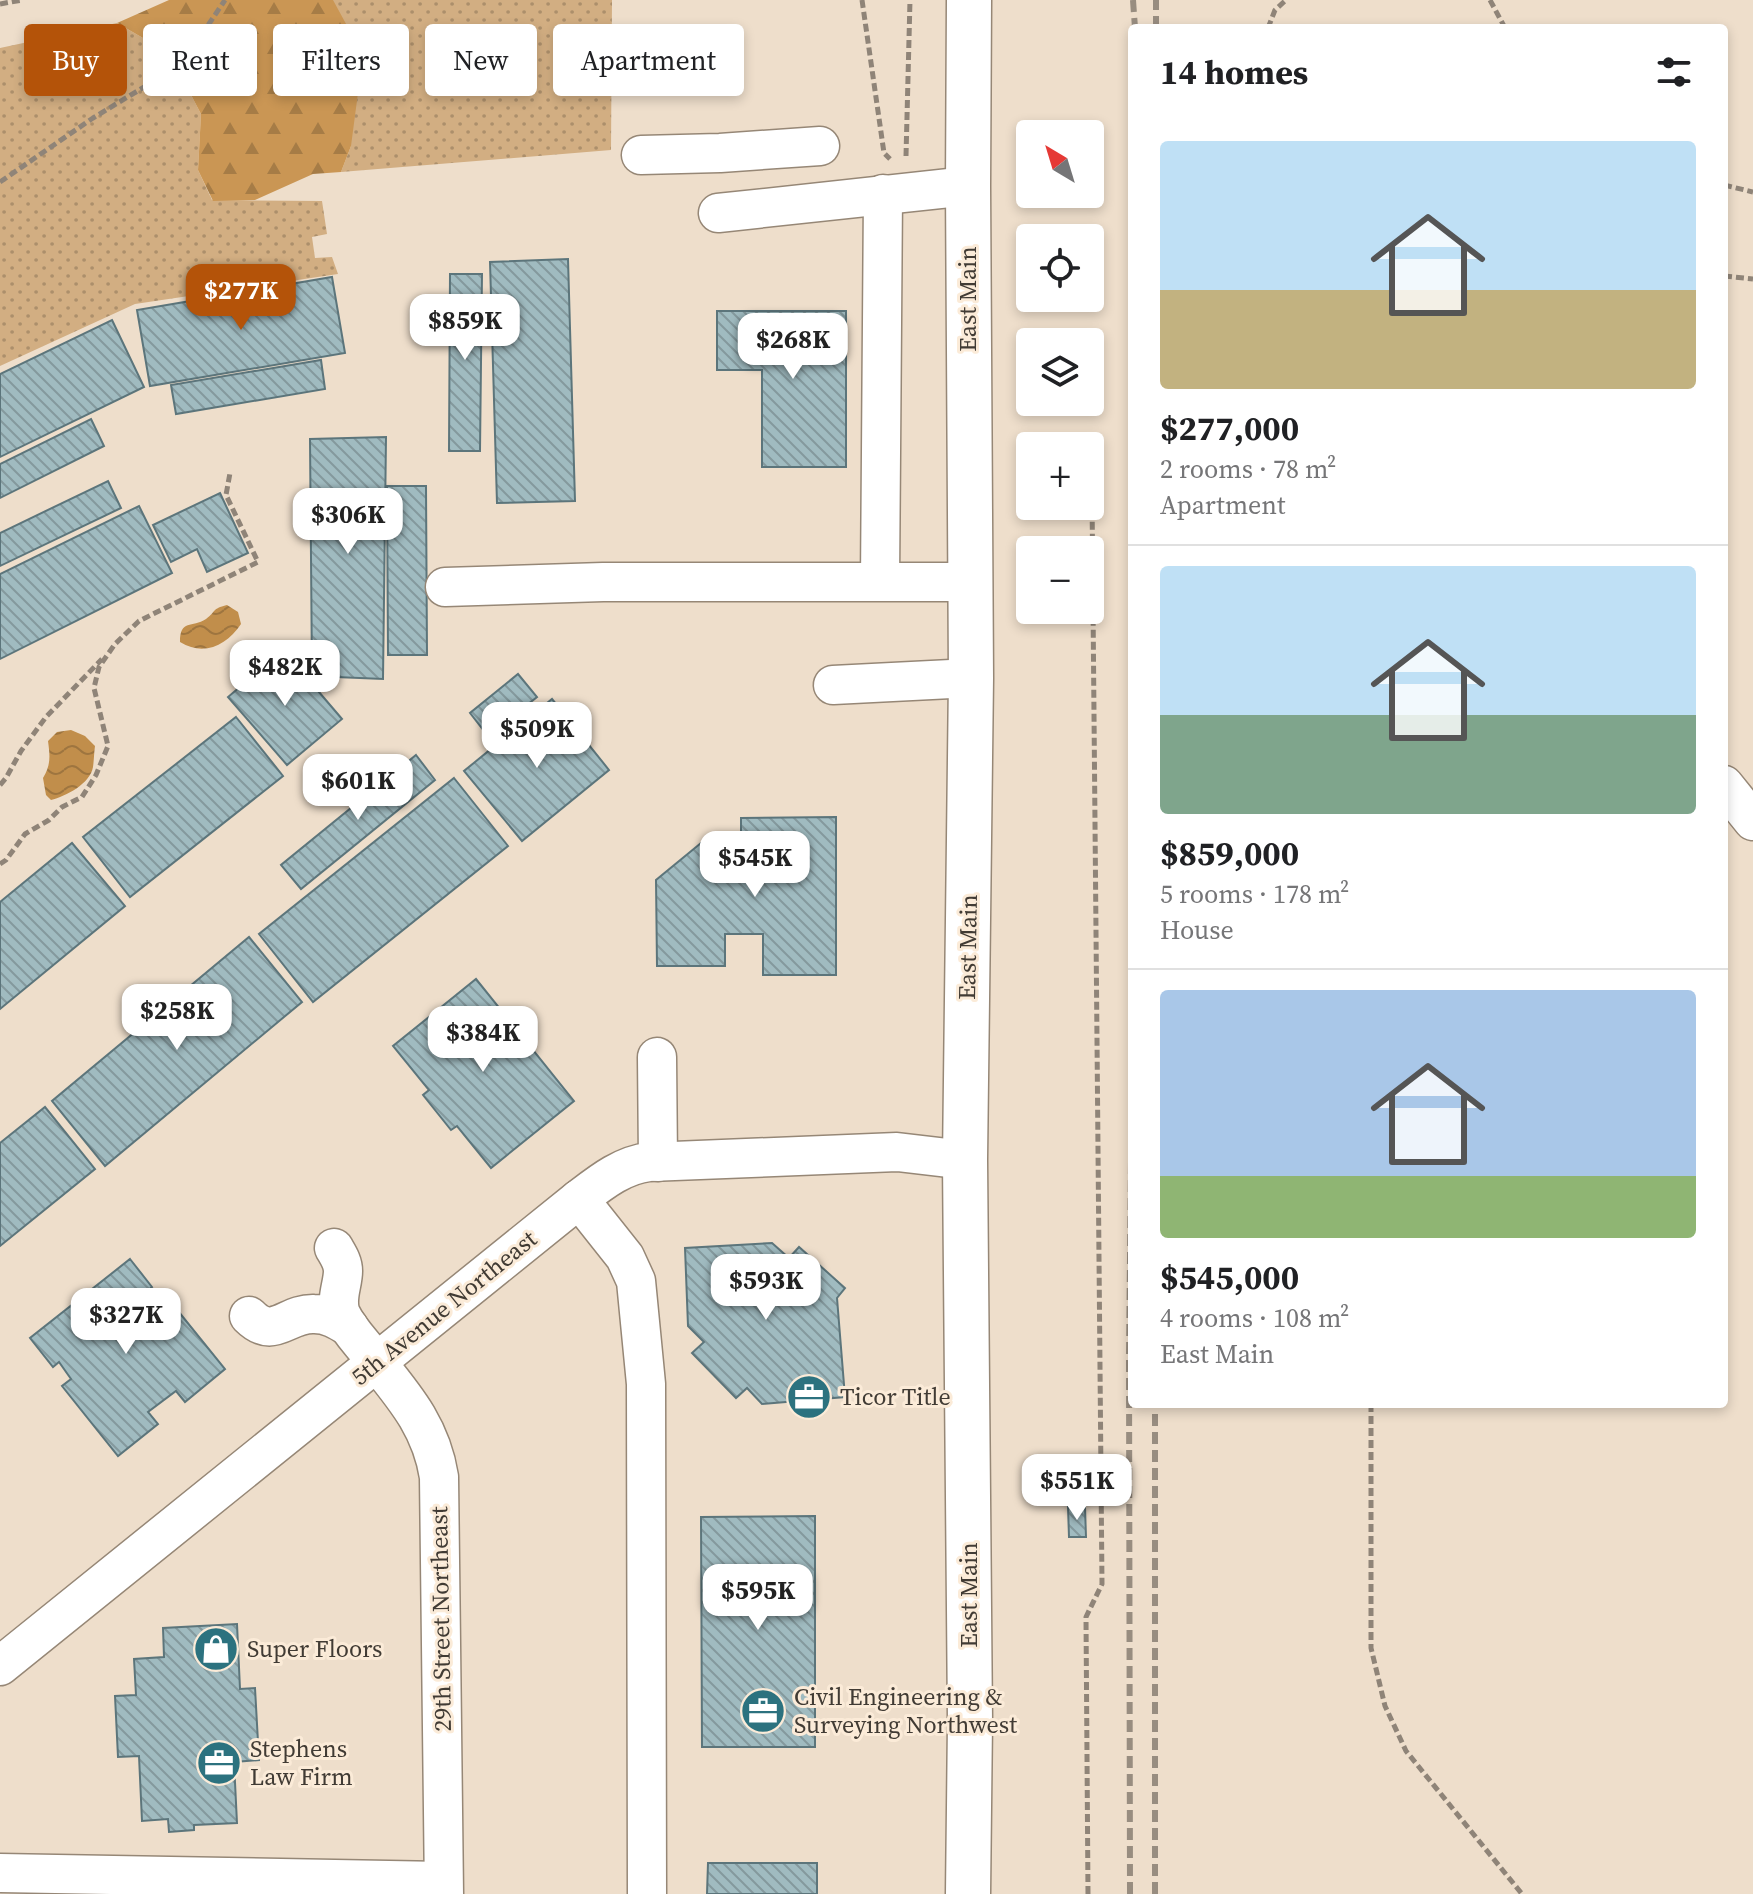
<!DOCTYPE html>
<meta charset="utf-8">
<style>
body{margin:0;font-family:"Source Serif 4",serif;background:#f6f6f6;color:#202124;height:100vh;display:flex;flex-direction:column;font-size:30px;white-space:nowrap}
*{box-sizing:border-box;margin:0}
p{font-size:26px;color:#757577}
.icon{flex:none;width:44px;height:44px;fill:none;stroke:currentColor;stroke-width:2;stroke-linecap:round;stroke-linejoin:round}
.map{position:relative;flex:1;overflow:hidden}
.drawer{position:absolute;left:1128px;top:24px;width:600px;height:1384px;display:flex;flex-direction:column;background:#fff;border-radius:8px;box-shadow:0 4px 12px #0003}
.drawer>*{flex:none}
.banner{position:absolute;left:24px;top:24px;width:760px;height:72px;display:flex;gap:16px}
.needle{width:52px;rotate:322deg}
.buttons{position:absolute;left:1016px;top:120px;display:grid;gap:16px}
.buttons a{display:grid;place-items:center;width:88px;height:88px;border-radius:8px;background:#fff;box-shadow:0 4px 12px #0003;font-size:40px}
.price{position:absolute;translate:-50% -68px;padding:0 18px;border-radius:16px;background:#fff;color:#222;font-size:26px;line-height:52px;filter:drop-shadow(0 2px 4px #0008)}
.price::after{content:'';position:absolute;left:50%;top:48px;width:24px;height:18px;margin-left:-12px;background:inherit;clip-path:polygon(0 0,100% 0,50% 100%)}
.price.current{background:#b45309;color:#fff}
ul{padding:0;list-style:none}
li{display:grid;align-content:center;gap:16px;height:424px;padding:0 32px}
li+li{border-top:2px solid #e0e0e0}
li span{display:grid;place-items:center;height:248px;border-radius:8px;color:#555}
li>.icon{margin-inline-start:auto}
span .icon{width:144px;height:144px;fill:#fffc;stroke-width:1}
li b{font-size:34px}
h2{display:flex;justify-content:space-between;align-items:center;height:96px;padding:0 32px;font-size:34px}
.tag{padding:0 28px;border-radius:8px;background:#fff;box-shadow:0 4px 12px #0003;font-size:28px;line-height:72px}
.tag.current{background:#b45309;color:#fff}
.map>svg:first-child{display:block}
.grass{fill:url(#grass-dots)}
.forest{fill:url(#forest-firs)}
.water{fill:url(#water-waves)}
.building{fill:url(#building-back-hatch);stroke:#5c757b;stroke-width:2}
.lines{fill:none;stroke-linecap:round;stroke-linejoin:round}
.minor-casing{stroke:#968776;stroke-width:41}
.major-casing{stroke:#968776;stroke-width:47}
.path{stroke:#8f8478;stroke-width:5;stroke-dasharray:8 4;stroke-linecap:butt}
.minor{stroke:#fff;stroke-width:38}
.major{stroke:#fff;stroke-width:44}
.rail{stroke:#988d80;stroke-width:6;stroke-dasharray:12 6;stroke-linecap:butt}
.labels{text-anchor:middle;stroke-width:6;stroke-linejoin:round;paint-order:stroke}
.street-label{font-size:24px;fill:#413b34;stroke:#fbebd8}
.poi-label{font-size:24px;fill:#413b34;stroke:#fbebd8;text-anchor:start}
</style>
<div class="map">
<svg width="1753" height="1894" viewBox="0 0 1753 1894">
<defs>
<pattern id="grass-dots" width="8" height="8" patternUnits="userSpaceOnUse" patternTransform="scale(2)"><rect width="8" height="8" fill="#d2ae82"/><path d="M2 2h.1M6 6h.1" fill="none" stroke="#ac8f6b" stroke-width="1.8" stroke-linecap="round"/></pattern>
<pattern id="forest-firs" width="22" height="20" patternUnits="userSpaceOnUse" patternTransform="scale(2)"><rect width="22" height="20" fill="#ca9654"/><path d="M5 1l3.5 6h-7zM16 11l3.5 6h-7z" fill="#a67c46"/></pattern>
<pattern id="water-waves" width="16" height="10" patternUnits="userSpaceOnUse" patternTransform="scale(2)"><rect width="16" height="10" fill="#c18e4b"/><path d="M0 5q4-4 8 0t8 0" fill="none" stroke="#9e753f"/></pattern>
<pattern id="building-back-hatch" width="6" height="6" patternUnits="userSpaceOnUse" patternTransform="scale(2)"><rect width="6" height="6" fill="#a0bbc0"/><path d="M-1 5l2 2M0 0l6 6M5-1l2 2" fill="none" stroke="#84999d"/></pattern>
</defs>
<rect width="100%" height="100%" fill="#eedecb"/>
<g class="grass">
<polygon points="328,0 612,0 611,150 341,172 351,146"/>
<polygon points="117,23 169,53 201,114 198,170 212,200 322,201 327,234 312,237 315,258 332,257 338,274 135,304 0,366 0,48"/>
</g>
<polygon class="forest" points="169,0 333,0 363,55 351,146 341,172 313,174 255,200 213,201 198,170 201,114 169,53 117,23"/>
<g class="water">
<path d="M227,605L238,612L241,624C227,645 204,657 180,642C180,619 192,628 206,619C217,611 211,609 227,605Z"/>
<path d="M71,730L85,736L95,746C94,753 94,760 93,767C90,784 66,796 51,800L46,795L43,778C51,765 50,756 48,741L57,732Z"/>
</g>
<g class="building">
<polygon points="568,259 575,501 497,503 490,262"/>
<polygon points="450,274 482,274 480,451 449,451"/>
<polygon points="332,277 345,353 150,386 137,310"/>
<polygon points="717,311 846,311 846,467 762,467 762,370 717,370"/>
<polygon points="112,320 144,387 0,457 0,374"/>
<polygon points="321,360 325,389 176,414 171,385"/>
<polygon points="91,419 104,446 0,498 0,464"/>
<polygon points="386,437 383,679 312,676 310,439"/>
<polygon points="108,481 121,508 0,566 0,533"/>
<polygon points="387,486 426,486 427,655 388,655"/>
<polygon points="220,493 248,553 207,572 197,549 171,562 153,525"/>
<polygon points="139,506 172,573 0,659 0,574"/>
<polygon points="283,650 342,719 287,765 228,697"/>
<polygon points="518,674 537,697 488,736 470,713"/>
<polygon points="552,699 609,770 522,841 464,771"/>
<polygon points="236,717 283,776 130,897 83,837"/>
<polygon points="416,755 435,780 301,889 281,865"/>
<polygon points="454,778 508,846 313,1002 259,934"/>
<polygon points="836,817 836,975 763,975 763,934 725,934 725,966 657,966 656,880 701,843 730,844 730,874 741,873 741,818"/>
<polygon points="72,843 125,906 0,1009 0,902"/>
<polygon points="249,937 302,1002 105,1166 52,1101"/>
<polygon points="476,979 574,1101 491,1168 457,1126 451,1130 423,1095 429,1090 393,1046"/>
<polygon points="45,1107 95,1169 0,1246 0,1143"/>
<polygon points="772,1243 789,1258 799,1247 845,1288 837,1298 845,1397 762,1404 747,1388 736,1398 692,1353 704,1342 688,1326 685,1248"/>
<polygon points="130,1259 152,1287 144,1294 157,1311 170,1301 225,1369 185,1402 176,1391 148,1412 158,1424 118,1456 62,1386 71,1379 59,1362 53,1367 30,1338"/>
<polygon points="1068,1507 1085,1507 1086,1537 1069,1537"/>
<polygon points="815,1516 815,1747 702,1747 701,1517"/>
<polygon points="237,1624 240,1689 255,1688 259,1760 234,1762 237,1823 194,1825 194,1830 169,1832 168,1819 142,1821 139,1756 118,1757 115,1696 136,1695 134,1659 164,1657 163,1628"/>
<polygon points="708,1863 817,1863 817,1894 707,1894"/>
</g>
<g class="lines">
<g class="minor-casing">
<g id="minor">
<polyline points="641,155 720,153 820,146"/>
<polyline points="718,213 968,186"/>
<polyline points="880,581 883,194"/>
<polyline points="445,587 603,582 969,582"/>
<polyline points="833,685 971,678"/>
<polyline points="1724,785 1753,821"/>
<polyline points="657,1057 658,1162"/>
<polyline points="579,1199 625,1257 636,1281 646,1384 647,1894"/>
<path d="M334,1248C338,1255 343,1262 343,1271C343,1285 335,1299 341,1314C348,1329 360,1341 370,1354C402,1394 431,1425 439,1477L444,1894"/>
<path d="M249,1316C274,1341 286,1313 314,1314C328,1314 338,1320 349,1327"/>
<path d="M0,1666L579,1199C600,1183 622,1165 649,1162L897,1152L965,1160"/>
<polyline points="0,1873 443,1881"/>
</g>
</g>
<g class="major-casing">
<polyline id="major" points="968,1894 970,1721 965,1160 971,678 968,186 969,0"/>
</g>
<g class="path">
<polyline points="862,0 884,153 890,159"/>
<polyline points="1490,0 1505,28"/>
<polyline points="0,4 22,0"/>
<polyline points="1268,28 1275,10 1286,0"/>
<polyline points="906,156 910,0"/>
<polyline points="0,182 93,118 182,64 225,0"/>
<polyline points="1724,185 1753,192"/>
<polyline points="1724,276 1753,279"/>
<polyline points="0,785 6,778 21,751 46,717 102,659"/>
<polyline points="0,864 6,860 25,834 49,820 62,807 82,797 96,775 108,746 94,688 99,667 115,644 139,621 258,562 226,495 230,473"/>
<polyline points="1371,1404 1371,1648 1385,1706 1406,1751 1522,1894"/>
<polyline points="1088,1894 1086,1617 1102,1584 1092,496"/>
</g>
<use href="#minor" class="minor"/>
<use href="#major" class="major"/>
<g class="rail">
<polyline points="1133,0 1135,28"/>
<polyline points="1156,28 1156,0"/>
<polyline points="1130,1894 1129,1356 1132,1065"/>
<polyline points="1155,1894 1155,1404"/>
</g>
</g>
<defs>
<g id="office-disc" transform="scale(2.3)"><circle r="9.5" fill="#2c727f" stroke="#fbebd8"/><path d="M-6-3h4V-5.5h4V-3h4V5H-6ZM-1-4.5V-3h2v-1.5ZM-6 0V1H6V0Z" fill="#fff"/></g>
<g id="shop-disc" transform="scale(2.3)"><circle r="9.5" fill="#2c727f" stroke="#fbebd8"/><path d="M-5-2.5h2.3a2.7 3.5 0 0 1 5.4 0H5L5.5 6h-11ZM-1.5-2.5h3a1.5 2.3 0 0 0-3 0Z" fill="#fff"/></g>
</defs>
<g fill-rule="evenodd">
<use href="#office-disc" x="809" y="1397"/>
<use href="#shop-disc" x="216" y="1649"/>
<use href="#office-disc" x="763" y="1711"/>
<use href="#office-disc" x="219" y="1763"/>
</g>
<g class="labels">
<g class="street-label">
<text transform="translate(968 299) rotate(-90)" y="8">East Main</text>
<text transform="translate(968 947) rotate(-89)" y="8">East Main</text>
<text transform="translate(444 1308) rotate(-39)" y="8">5th Avenue Northeast</text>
<text transform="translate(969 1595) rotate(-90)" y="8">East Main</text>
<text transform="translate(441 1619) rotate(-91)" y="8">29th Street Northeast</text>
</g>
<g class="poi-label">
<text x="840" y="1405">Ticor Title</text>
<text x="247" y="1657">Super Floors</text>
<text x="794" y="1705">Civil Engineering &amp;<tspan x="794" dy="28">Surveying Northwest</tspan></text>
<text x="250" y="1757">Stephens<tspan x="250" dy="28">Law Firm</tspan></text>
</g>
</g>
</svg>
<div class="buttons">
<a><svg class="needle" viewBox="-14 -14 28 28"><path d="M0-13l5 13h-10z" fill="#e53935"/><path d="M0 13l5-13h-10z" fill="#757577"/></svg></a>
<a><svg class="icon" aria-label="locate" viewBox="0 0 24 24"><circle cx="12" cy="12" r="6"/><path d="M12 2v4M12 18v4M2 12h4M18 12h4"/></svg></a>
<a><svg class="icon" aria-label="layers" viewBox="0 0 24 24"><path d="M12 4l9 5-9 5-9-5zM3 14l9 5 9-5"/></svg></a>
<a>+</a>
<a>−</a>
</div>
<b class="price current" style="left:241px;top:332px">$277K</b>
<b class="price" style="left:465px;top:362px">$859K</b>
<b class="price" style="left:793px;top:381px">$268K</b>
<b class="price" style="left:348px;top:556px">$306K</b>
<b class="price" style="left:285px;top:708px">$482K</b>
<b class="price" style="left:537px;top:770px">$509K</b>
<b class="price" style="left:358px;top:822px">$601K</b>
<b class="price" style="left:755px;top:899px">$545K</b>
<b class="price" style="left:177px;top:1052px">$258K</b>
<b class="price" style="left:483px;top:1074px">$384K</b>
<b class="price" style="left:766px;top:1322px">$593K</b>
<b class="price" style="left:126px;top:1356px">$327K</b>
<b class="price" style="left:1077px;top:1522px">$551K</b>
<b class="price" style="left:758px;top:1632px">$595K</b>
<div class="banner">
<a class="tag current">Buy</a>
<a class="tag">Rent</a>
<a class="tag">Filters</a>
<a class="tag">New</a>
<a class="tag">Apartment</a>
</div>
<section class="drawer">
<h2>14 homes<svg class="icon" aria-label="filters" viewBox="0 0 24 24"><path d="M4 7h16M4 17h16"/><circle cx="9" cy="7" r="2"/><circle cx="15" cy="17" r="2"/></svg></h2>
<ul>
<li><span style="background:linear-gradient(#bfe0f5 60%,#c2b280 0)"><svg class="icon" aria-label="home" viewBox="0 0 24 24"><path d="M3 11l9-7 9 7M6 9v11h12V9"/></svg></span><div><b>$277,000</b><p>2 rooms · 78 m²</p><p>Apartment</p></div></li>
<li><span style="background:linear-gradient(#bfe0f5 60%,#7fa58c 0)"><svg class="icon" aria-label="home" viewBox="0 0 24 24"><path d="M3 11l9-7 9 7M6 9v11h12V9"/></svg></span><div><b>$859,000</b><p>5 rooms · 178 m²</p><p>House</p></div></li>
<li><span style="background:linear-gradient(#a9c7e8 75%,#8fb573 0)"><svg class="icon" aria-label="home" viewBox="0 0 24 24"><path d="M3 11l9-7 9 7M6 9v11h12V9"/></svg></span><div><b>$545,000</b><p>4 rooms · 108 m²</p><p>East Main</p></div></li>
</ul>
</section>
</div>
